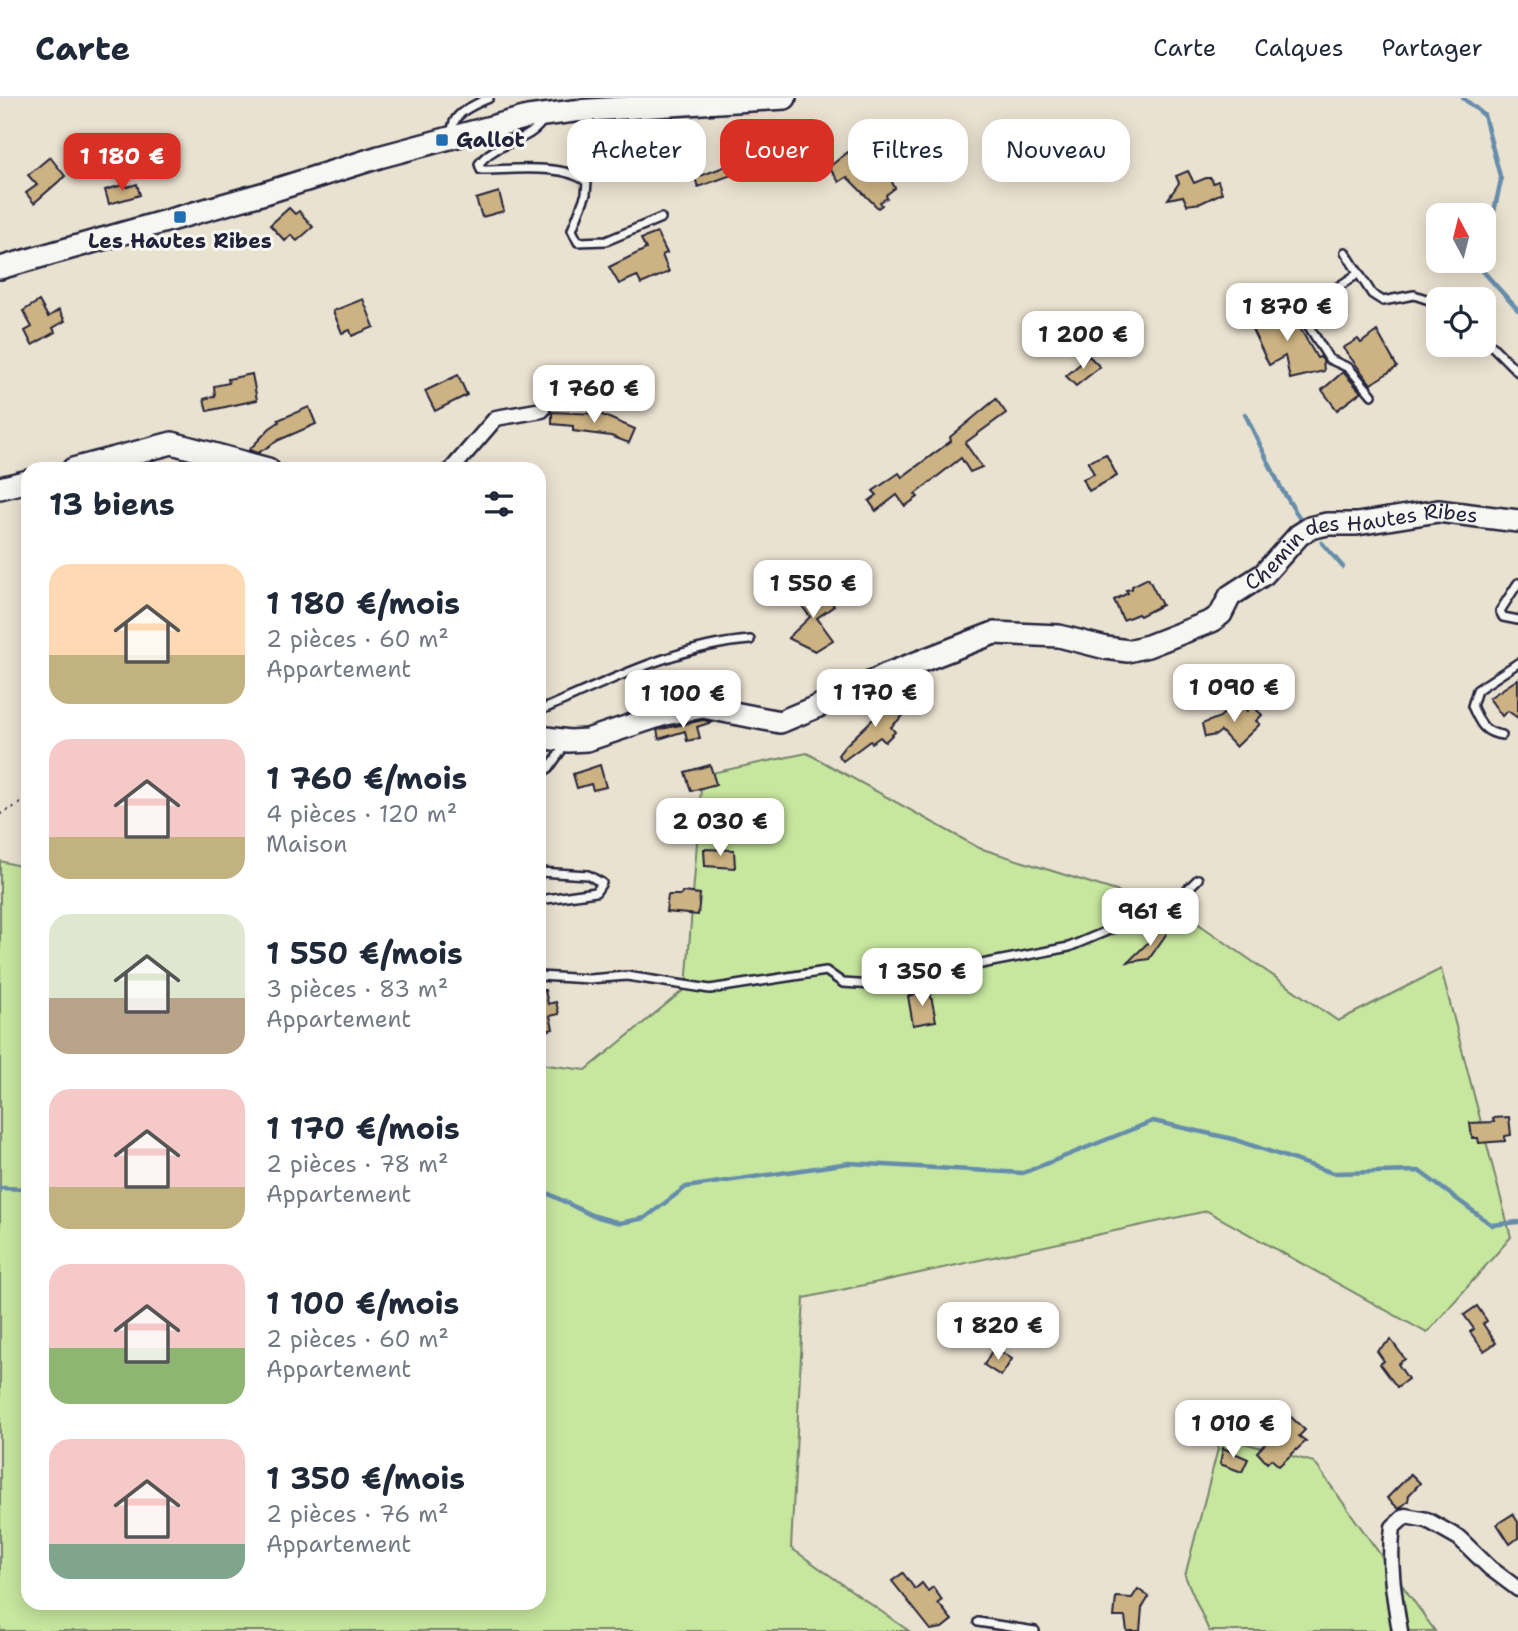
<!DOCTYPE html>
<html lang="fr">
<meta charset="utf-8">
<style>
body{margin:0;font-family:"Shantell Sans",sans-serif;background:#f6f6f7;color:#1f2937;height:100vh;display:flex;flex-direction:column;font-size:26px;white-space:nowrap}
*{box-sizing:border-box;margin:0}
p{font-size:23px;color:#747a83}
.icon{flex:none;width:38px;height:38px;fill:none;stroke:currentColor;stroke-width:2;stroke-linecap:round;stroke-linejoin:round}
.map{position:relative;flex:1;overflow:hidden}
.side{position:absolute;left:21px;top:364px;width:525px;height:1148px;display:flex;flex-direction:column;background:#fff;border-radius:21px;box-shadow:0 4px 18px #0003}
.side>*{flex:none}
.top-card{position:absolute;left:567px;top:21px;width:665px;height:63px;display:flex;gap:14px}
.needle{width:46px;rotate:353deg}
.fabs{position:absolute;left:1426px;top:105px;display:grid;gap:14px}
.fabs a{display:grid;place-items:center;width:70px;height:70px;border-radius:14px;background:#fff;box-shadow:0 4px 18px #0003;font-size:35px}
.price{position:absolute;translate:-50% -60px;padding:0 16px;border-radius:14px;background:#fff;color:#222;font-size:23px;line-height:46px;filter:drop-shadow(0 2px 4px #0008)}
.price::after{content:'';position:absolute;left:50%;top:42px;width:21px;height:16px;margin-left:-10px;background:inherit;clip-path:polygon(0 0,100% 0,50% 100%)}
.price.active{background:#d93025;color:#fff}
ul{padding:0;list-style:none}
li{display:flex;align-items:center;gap:21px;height:175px;padding:0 28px}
li span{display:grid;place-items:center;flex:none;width:196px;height:140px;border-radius:21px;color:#555}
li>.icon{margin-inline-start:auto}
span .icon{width:84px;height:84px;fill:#fffc;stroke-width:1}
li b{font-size:30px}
h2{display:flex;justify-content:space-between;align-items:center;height:84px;padding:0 28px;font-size:30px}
.tag{padding:0 24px;border-radius:21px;background:#fff;box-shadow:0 4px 18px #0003;font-size:24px;line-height:63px}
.tag.active{background:#d93025;color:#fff}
header{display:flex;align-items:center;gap:42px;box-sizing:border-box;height:98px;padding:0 35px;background:#fff;border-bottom:2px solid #e0e1e3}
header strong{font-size:33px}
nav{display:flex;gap:38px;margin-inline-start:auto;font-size:24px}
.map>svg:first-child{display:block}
.green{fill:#c7e69e;stroke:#74846c;stroke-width:2}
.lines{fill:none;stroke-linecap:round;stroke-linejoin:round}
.stream{stroke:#668dab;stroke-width:4.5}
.building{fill:#cdb383;stroke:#22223b;stroke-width:2}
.lane-casing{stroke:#22223b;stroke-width:12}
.street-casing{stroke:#22223b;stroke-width:19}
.secondary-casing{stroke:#22223b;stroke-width:26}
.path{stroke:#22223b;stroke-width:2.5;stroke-dasharray:2 5;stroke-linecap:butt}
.lane{stroke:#f6f6f2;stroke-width:7}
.street{stroke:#f6f6f2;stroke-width:14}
.secondary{stroke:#f6f6f2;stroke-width:21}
.poi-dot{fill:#1f6fb2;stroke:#f6f6f2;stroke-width:2.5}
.labels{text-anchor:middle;stroke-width:6;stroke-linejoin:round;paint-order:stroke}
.poi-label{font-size:21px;font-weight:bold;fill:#22223b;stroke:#f6f6f2;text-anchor:start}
.street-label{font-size:21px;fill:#22223b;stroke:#f6f6f2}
</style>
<header>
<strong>Carte</strong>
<nav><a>Carte</a><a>Calques</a><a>Partager</a></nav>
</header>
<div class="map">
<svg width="1518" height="1533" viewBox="0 0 1518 1533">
<rect width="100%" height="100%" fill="#eae2d1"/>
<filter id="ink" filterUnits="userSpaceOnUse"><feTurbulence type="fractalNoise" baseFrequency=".0143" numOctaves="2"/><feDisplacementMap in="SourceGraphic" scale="14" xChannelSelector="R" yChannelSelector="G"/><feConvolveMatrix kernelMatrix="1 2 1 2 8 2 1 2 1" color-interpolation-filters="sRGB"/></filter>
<g filter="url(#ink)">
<g class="green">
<polygon points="807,655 979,750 1180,813 1338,923 1441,871 1511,1139 1427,1235 1207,1113 804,1200 791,1450 909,1533 0,1533 0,763 28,770 28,1505 539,1505 539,966 586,972 686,890 702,677"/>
<polygon points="1221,1339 1314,1364 1435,1533 1209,1533 1185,1478"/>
</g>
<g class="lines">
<g class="stream">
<polyline points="1463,0 1484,17 1501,82 1484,159"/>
<polyline points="1483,163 1481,171 1518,212"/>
<polyline points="1245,316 1281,390 1300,421"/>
<polyline points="1322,445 1343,469"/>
<polyline points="0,1090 28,1091"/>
<polyline points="539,1091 591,1117 620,1125 645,1120 686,1089 849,1065 1023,1075 1153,1023 1233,1041 1333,1075 1419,1073 1492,1127 1518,1124"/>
</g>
</g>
<g class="building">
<polygon points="681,23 690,50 677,55 673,42 671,43 665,29"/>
<polygon points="1107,34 1109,48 1088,50 1086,37"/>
<polygon points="757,41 762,55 741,65 735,50"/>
<polygon points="848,54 864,79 886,67 894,81 891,82 895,90 886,97 887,100 880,104 882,107 878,110 847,79 839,84 829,69"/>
<polygon points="606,57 609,69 589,73 586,62"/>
<polygon points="50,59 65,78 34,105 26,95 37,87 28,77"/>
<polygon points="739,63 743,73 698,89 695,80"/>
<polygon points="1188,73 1194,85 1206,80 1211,80 1213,85 1218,83 1222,95 1201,105 1187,107 1183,98 1168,101 1179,85 1176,78"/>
<polygon points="126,86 127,89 137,86 140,97 109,106 105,92"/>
<polygon points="499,94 504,113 482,119 476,101"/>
<polygon points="289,110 295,116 299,113 313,129 297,143 291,137 285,143 270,127"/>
<polygon points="657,135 667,155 662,157 669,174 641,186 637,178 619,186 609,169 646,151 641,141"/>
<polygon points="363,201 374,229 352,238 350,232 342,235 333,213"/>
<polygon points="39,203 48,219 59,212 65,223 53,230 55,234 32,247 25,233 32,229 23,213"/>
<polygon points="1287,207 1317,260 1320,259 1323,262 1324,273 1290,281 1285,258 1269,267 1250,227"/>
<polygon points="1377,233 1397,269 1371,286 1343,250 1358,241 1361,245"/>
<polygon points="1089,258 1100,269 1076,288 1066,278"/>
<polygon points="1343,274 1361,294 1337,312 1322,292"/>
<polygon points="252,276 257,302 207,313 204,301 215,298 214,288 229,285 228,281"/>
<polygon points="458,277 467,297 435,313 425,293"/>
<polygon points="996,301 1006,315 965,345 982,369 970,374 961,360 915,396 918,399 905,408 897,397 876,413 869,403 877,397 873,393 899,375 902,379 951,343 950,339"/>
<polygon points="309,309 316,326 279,342 258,355 249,352 270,330 279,324 278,322"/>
<polygon points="552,314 600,316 635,331 629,345 611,338 573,333 573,328 552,326"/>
<polygon points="1106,356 1117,378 1089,393 1083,381 1094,376 1088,364"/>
<polygon points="1148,480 1162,507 1140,518 1138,516 1123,522 1114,502 1128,495 1126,492 1132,491 1132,488"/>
<polygon points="818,485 834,508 817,520 833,542 815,553 788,540 810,519 797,501"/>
<polygon points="1518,581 1518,620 1508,613 1502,618 1489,600"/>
<polygon points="894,601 907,614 891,629 895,634 885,644 880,639 872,645 870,643 843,663 838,657 845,648"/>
<polygon points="1237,603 1247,613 1252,607 1262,617 1256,623 1260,626 1236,649 1221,633 1216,637 1205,639 1202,626 1220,619"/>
<polygon points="703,622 712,624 697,629 700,640 687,643 685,633 659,641 657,632"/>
<polygon points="600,667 606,689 593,692 591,686 577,690 573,676"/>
<polygon points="710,667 716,686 691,693 685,674"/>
<polygon points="704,751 734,752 735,770 705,768"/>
<polygon points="682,794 700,796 698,817 666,814 668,797 681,797"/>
<polygon points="1162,831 1167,835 1149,861 1128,864"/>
<polygon points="539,892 545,892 548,906 556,904 559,916 550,918 553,931 539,935"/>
<polygon points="930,893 936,923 913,927 908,898"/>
<polygon points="1509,1019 1511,1037 1505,1038 1505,1043 1479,1045 1478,1040 1472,1040 1470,1025 1494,1024 1493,1020"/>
<polygon points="1477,1208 1487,1223 1483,1226 1496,1245 1484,1253 1470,1234 1474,1231 1464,1217"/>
<polygon points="1391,1242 1405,1261 1398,1266 1408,1281 1397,1289 1380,1266 1384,1263 1377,1253"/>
<polygon points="994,1249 1012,1261 1001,1278 984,1267"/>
<polygon points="1291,1319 1305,1332 1299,1338 1306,1343 1279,1368 1271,1361 1267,1365 1257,1354"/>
<polygon points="1223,1350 1248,1361 1242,1374 1220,1366"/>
<polygon points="1411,1376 1420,1385 1409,1397 1408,1403 1399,1411 1387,1400"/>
<polygon points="1513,1416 1518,1424 1518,1440 1510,1446 1497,1426"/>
<polygon points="903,1475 915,1491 922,1485 928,1493 933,1489 942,1502 938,1505 952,1522 942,1530 931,1532 892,1483"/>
<polygon points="1138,1491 1149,1499 1142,1510 1140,1533 1127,1533 1125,1519 1114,1519 1116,1499 1132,1500"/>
</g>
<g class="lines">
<g class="lane-casing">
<g id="lane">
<path d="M544,20C532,45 495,43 479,66L481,72C512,72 563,65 587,84L586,96L572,132L578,144L606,143L661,120"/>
<path d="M453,35C449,16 474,7 489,0"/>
<polyline points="1345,154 1372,196 1383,203 1414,197 1438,205"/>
<polyline points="1359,175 1300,214 1329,261 1349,270 1372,297"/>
<polyline points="1484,240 1518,274"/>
<polyline points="1518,485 1500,513 1503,519 1518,522"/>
<path d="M539,613C604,585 678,547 750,542"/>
<path d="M1502,637C1482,634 1480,624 1472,608L1477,592L1518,565"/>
<polyline points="539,676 549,670 566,646"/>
<polyline points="539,774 588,777 602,785 596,794 539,802"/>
<polyline points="539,878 589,881 627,878 710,891 826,873 843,885 873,887 1069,849 1138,820 1159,819 1198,781"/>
<polyline points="978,1524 1035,1533"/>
</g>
</g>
<g class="street-casing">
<g id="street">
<polyline points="452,371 496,320 542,312"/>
<path d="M1400,1533C1394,1498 1388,1464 1393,1429L1405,1418L1427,1422L1459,1440L1490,1470L1518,1491"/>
</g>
</g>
<g class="secondary-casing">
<g id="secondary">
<polyline points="0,170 265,95 379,59 528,19 574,13 785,0"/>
<polyline points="73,371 172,345 268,371"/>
<polyline points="0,390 28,383"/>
<path id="s1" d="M539,639L569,643L587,642L665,616L703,609L780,624L850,595L885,577L994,535L1059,538L1106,550L1128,553L1148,548L1212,523L1221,516L1230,498L1264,476L1299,437L1310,430L1327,426H1357L1438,413L1518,423"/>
</g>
</g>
<polyline class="path" points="0,716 28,701"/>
<use href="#lane" class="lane"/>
<use href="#street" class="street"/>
<use href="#secondary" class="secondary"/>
</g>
</g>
<g class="poi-dot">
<rect x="435" y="35" width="14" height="14" rx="3.5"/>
<rect x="173" y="112" width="14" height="14" rx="3.5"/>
</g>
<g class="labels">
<g class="poi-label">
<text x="456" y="49">Gallot</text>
<text x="180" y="150" text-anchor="middle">Les Hautes Ribes</text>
</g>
<g class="street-label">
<text dy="7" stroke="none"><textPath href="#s1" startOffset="884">Chemin des Hautes Ribes</textPath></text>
</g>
</g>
</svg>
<div class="fabs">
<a><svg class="needle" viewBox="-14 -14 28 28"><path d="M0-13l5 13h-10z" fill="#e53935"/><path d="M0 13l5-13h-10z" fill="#747a83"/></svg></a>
<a><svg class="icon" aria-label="locate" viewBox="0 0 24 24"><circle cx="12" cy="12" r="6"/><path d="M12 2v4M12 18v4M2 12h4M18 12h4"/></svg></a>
</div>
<b class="price active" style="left:122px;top:95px">1 180 €</b>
<b class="price" style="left:1287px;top:245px">1 870 €</b>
<b class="price" style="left:1083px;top:273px">1 200 €</b>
<b class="price" style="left:594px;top:327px">1 760 €</b>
<b class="price" style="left:813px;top:522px">1 550 €</b>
<b class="price" style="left:1234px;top:626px">1 090 €</b>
<b class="price" style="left:875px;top:631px">1 170 €</b>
<b class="price" style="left:683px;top:632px">1 100 €</b>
<b class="price" style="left:720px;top:760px">2 030 €</b>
<b class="price" style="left:1150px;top:850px">961 €</b>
<b class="price" style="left:922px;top:910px">1 350 €</b>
<b class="price" style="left:998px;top:1264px">1 820 €</b>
<b class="price" style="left:1233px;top:1362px">1 010 €</b>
<div class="top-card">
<a class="tag">Acheter</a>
<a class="tag active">Louer</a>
<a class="tag">Filtres</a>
<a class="tag">Nouveau</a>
</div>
<section class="side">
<h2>13 biens<svg class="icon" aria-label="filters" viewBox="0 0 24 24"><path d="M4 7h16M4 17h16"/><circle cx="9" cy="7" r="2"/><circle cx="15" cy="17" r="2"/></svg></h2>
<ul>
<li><span style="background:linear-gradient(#ffd9b3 65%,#c2b280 0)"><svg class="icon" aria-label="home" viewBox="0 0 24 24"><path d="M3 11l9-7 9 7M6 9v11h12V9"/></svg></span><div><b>1 180 €/mois</b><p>2 pièces · 60 m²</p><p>Appartement</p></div></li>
<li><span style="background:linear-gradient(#f6c9c9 70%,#c2b280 0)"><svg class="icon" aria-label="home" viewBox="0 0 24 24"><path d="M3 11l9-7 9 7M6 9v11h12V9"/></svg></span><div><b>1 760 €/mois</b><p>4 pièces · 120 m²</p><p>Maison</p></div></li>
<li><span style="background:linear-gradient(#dfe7d0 60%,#b9a48a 0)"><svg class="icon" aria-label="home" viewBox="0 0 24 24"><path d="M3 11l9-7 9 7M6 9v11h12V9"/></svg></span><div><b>1 550 €/mois</b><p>3 pièces · 83 m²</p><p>Appartement</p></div></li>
<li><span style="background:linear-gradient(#f6c9c9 70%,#c2b280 0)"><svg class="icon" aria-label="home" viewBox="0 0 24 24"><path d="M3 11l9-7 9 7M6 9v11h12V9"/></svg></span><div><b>1 170 €/mois</b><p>2 pièces · 78 m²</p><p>Appartement</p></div></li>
<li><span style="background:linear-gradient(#f6c9c9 60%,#8fb573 0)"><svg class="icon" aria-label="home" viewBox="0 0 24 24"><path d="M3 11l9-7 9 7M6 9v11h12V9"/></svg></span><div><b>1 100 €/mois</b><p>2 pièces · 60 m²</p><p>Appartement</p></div></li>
<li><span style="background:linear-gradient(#f6c9c9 75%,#7fa58c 0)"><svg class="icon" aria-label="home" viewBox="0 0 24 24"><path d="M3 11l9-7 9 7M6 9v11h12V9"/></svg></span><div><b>1 350 €/mois</b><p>2 pièces · 76 m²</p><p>Appartement</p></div></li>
</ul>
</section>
</div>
